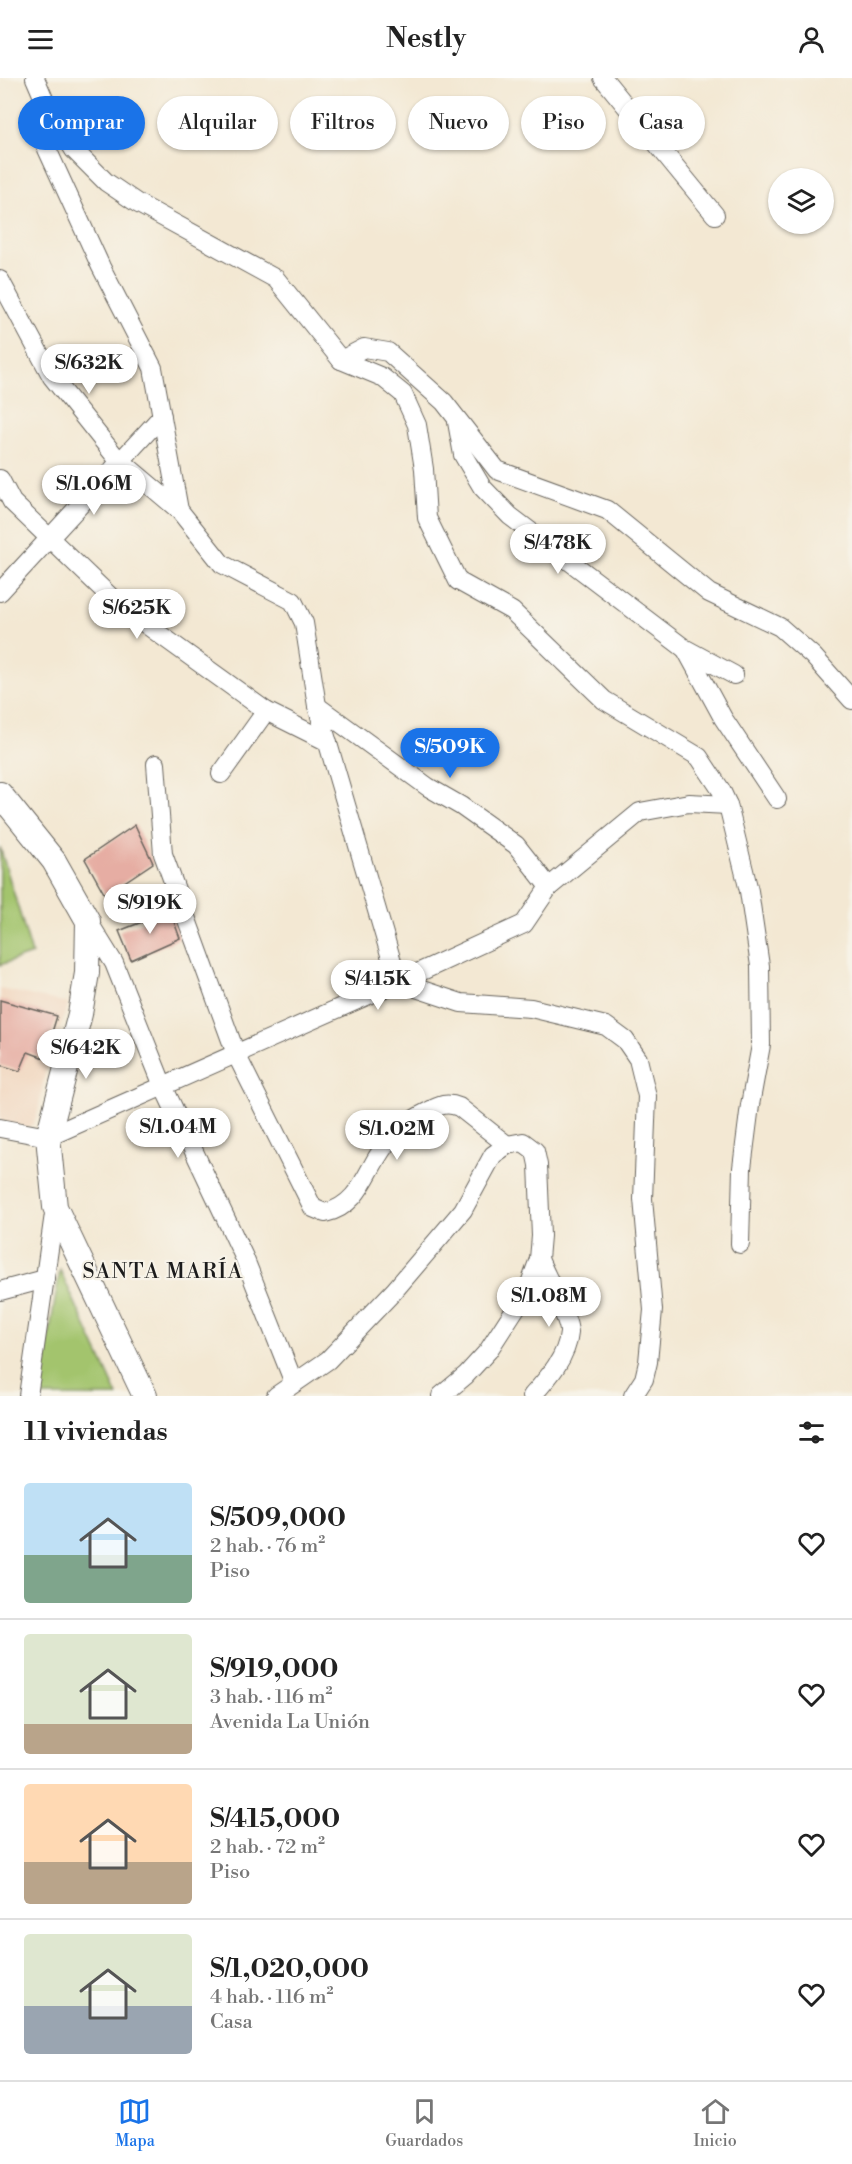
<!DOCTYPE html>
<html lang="es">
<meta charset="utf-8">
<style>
body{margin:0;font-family:"Libre Bodoni",serif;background:#f2f2f2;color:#222;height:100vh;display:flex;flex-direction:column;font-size:22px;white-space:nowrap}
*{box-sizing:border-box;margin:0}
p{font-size:20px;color:#767676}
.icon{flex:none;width:33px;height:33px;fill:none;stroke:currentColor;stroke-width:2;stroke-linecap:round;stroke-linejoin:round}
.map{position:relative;height:1318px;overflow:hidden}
.panel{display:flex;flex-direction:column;background:#fff;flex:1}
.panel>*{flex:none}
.banner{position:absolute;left:18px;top:18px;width:816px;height:54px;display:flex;gap:12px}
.controls{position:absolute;left:768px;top:90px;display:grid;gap:12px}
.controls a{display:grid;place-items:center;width:66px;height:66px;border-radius:50%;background:#fff;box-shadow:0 2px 4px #0004;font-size:30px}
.price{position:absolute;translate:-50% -51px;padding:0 14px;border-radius:21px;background:#fff;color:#222;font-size:20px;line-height:39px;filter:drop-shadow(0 2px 3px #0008)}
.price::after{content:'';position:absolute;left:50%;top:36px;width:18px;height:14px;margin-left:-9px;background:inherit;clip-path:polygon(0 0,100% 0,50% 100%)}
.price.selected{background:#1a73e8;color:#fff}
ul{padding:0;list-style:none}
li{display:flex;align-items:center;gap:18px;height:150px;padding:0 24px}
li+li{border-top:2px solid #e0e0e0}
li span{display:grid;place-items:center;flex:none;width:168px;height:120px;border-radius:6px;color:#555}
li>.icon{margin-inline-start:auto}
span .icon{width:72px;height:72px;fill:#fffc;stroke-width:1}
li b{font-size:26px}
h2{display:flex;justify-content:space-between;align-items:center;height:72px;padding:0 24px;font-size:26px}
.tag{padding:0 21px;border-radius:27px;background:#fff;box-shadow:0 2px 4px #0004;font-size:21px;line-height:54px}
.tag.selected{background:#1a73e8;color:#fff}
header{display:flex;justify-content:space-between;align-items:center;height:78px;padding:0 24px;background:#fff;font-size:27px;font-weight:800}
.menu{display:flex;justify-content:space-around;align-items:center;height:84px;border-top:2px solid #e0e0e0;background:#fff;font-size:16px;color:#767676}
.menu a{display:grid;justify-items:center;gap:3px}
.menu .selected{color:#1a73e8}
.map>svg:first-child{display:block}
.built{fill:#f1d5bd}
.green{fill:#a3c46d;stroke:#607044;stroke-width:1.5}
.building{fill:#e6ada3}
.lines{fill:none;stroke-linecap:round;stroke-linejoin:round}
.street-casing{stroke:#67635c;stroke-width:20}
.secondary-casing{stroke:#67635c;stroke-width:26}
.street{stroke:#fff;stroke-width:18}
.secondary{stroke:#fff;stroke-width:24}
.labels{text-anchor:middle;stroke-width:4.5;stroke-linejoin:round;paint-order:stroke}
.neighbourhood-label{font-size:21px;letter-spacing:1.5px;fill:#1c1c1c;stroke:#f7f3e8}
</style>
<header><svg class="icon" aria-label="menu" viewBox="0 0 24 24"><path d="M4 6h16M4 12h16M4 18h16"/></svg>Nestly<svg class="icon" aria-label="person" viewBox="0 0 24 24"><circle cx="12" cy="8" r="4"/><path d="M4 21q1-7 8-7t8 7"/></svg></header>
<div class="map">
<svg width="852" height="1318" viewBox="0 0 852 1318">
<rect width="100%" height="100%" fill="#f7f3e8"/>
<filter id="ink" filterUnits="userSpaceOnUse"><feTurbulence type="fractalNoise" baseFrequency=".0167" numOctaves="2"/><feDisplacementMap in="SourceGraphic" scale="12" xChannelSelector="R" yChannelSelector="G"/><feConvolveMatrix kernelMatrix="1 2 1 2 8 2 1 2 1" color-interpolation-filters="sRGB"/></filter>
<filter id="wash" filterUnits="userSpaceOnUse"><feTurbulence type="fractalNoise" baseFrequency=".008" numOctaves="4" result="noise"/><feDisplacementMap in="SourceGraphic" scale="24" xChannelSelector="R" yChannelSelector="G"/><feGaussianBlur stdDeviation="1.35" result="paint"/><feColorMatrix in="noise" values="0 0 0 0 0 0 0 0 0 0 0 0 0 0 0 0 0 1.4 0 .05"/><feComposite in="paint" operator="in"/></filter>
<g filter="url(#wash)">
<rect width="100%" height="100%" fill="#f3e8d3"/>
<polygon class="built" points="0,911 68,925 44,999 38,1034 33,1046 27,1050 0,1045"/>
<g class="green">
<polygon points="0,769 32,876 0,887"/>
<polygon points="60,1192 118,1318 39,1318"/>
</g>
<g id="blocks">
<g class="building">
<polygon points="135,747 153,785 105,817 85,781"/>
<polygon points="170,833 180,860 131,882 119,853"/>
<polygon points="0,922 57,938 44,980 28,974 20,993 0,987"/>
</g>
</g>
</g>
<g filter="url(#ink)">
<use href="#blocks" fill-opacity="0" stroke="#67635c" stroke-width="1.5"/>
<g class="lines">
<g class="street-casing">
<g id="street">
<polyline points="35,0 47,28 44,46 47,71 101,189 153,290 179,432 222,486 293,523 304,545 317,628 398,904 461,925 531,930 606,948 625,962 638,981 647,1018 643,1121 653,1232 648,1284 644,1301 633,1318"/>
<polyline points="603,0 715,137"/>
<polyline points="47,28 74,72 106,104 137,125 276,201 341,282 382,299 403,316 417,347 424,391 427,440 458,503 512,533 604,622 699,679 721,712 728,727 749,813 760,888 761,967 750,1027 742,1090 740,1166"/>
<polyline points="0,202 52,299 115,378 179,432"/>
<polyline points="341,282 364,270 388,274 444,324 497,392 607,432 709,515 780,549 813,578 852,622"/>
<polyline points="457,344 463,377 482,409 510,438 684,570 734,597"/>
<polyline points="0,401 12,424 119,527 266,633 328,664"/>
<polyline points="0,514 162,338"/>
<polyline points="686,572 723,640 777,721"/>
<polyline points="317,628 428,709 461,728 516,767 549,809"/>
<path d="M156,686L163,776L236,976L313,1130L325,1135C364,1126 367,1085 391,1060C401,1048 415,1040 429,1033C440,1027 447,1024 459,1029L507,1067"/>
<polyline points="221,696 266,633"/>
<polyline points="88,843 114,885 163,1008 244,1179 294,1305"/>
<polyline points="0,1050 48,1059 398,904 524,846 549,809 640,734 689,725 728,727"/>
<polyline points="0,1213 45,1201"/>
<polyline points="28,1318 55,1129"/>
<polyline points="276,1318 328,1282 394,1213 463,1132 493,1077 507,1067 523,1064 535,1073 538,1087 541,1158 539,1181 528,1211 488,1273 466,1297 441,1318"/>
<path d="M532,1318C548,1300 567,1279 569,1255C570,1242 545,1196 539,1181"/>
</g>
</g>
<g class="secondary-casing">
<polyline id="secondary" points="0,716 54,783 88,843 87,895 80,936 48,1059 55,1129 145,1318"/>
</g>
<use href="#street" class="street"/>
<use href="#secondary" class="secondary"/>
</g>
</g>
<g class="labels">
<g class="neighbourhood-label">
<text x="163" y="1200">SANTA MARÍA</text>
</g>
</g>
</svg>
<div class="controls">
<a><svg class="icon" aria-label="layers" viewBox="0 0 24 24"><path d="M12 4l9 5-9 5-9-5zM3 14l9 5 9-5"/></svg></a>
</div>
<b class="price" style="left:89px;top:317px">S/632K</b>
<b class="price" style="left:94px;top:438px">S/1.06M</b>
<b class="price" style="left:558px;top:497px">S/478K</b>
<b class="price" style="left:137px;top:562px">S/625K</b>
<b class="price selected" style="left:450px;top:701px">S/509K</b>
<b class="price" style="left:150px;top:857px">S/919K</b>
<b class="price" style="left:378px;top:933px">S/415K</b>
<b class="price" style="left:86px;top:1002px">S/642K</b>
<b class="price" style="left:178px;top:1081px">S/1.04M</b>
<b class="price" style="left:397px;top:1083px">S/1.02M</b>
<b class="price" style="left:549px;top:1250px">S/1.08M</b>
<div class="banner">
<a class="tag selected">Comprar</a>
<a class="tag">Alquilar</a>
<a class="tag">Filtros</a>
<a class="tag">Nuevo</a>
<a class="tag">Piso</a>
<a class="tag">Casa</a>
</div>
</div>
<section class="panel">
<h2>11 viviendas<svg class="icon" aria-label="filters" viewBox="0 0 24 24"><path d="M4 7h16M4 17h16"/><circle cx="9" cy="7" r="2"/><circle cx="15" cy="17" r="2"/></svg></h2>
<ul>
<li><span style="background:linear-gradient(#bfe0f5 60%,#7fa58c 0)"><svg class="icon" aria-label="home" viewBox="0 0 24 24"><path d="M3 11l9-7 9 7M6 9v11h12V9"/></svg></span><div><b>S/509,000</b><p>2 hab. · 76 m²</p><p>Piso</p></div><svg class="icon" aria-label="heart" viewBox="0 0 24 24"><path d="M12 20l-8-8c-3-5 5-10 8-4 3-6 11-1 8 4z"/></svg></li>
<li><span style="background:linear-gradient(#dfe7d0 75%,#b9a48a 0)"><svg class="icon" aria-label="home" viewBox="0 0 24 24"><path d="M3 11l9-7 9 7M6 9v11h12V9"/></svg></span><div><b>S/919,000</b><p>3 hab. · 116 m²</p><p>Avenida La Unión</p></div><svg class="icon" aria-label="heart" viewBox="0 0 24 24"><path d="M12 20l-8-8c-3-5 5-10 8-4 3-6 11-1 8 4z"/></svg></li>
<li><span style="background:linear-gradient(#ffd9b3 65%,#b9a48a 0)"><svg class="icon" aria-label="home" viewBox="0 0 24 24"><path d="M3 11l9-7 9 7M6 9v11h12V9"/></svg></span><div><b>S/415,000</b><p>2 hab. · 72 m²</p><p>Piso</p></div><svg class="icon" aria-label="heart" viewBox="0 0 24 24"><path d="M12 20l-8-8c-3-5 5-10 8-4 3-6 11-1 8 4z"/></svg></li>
<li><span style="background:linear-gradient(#dfe7d0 60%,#9aa5b1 0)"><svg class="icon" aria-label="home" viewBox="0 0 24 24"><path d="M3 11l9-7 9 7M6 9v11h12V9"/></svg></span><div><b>S/1,020,000</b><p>4 hab. · 116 m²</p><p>Casa</p></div><svg class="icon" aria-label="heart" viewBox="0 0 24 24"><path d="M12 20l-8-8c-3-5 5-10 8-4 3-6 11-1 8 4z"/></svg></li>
</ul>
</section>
<nav class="menu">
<a class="selected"><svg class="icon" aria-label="map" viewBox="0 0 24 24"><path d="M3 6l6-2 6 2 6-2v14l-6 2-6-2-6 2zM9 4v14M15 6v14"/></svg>Mapa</a>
<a><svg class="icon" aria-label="saved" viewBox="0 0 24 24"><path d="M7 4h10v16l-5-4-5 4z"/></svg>Guardados</a>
<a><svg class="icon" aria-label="home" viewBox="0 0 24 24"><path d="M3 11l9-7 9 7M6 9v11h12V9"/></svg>Inicio</a>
</nav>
